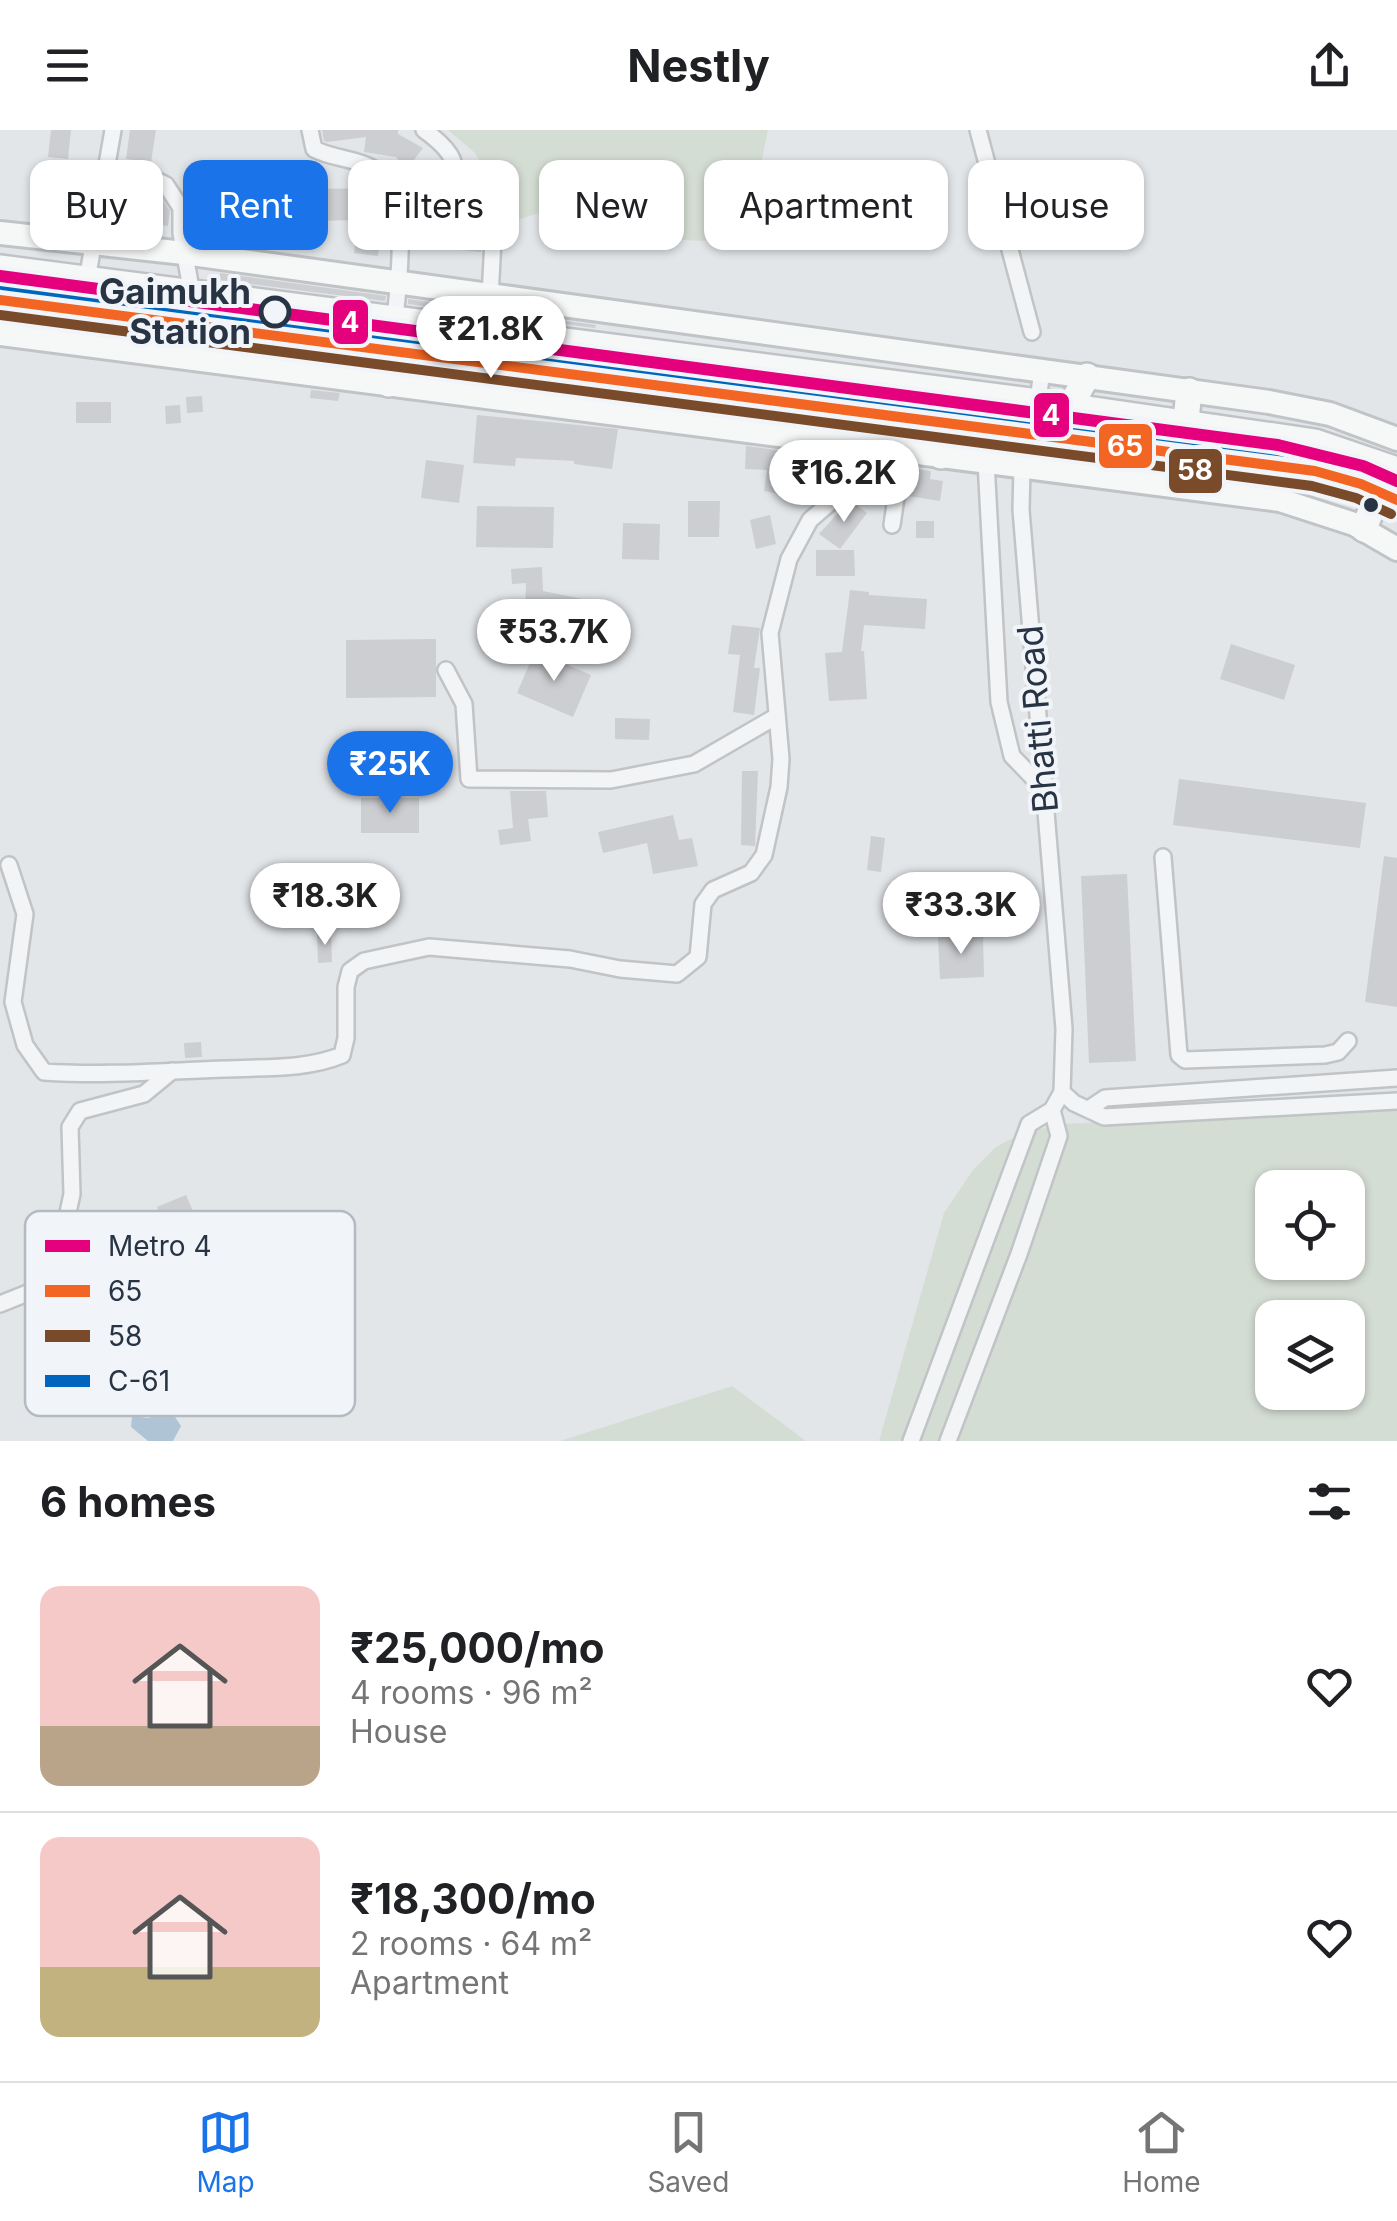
<!DOCTYPE html>
<meta charset="utf-8">
<style>
body{margin:0;font-family:Inter,sans-serif;background:#f6f6f6;color:#202124;height:100vh;display:flex;flex-direction:column;font-size:38px;white-space:nowrap}
*{box-sizing:border-box;margin:0}
p{font-size:32px;color:#757577}
.icon{flex:none;width:55px;height:55px;fill:none;stroke:currentColor;stroke-width:2;stroke-linecap:round;stroke-linejoin:round}
.map{position:relative;height:1311px;overflow:hidden}
.details{display:flex;flex-direction:column;background:#fff;flex:1}
.details>*{flex:none}
.hud{position:absolute;left:30px;top:30px;width:1338px;height:90px;display:flex;gap:20px}
.tools{position:absolute;left:1255px;top:1040px;display:grid;gap:20px}
.tools a{display:grid;place-items:center;width:110px;height:110px;border-radius:20px;background:#fff;box-shadow:0 2px 8px #0004;font-size:50px}
.price{position:absolute;translate:-50% -85px;padding:0 22px;border-radius:35px;background:#fff;color:#222;font-size:32px;line-height:65px;filter:drop-shadow(0 2px 5px #0008)}
.price::after{content:'';position:absolute;left:50%;top:60px;width:30px;height:22px;margin-left:-15px;background:inherit;clip-path:polygon(0 0,100% 0,50% 100%)}
.price.current{background:#1a73e8;color:#fff}
ul{padding:0;list-style:none}
li{display:flex;align-items:center;gap:30px;height:250px;padding:0 40px}
li+li{border-top:2px solid #e0e0e0}
li span{display:grid;place-items:center;flex:none;width:280px;height:200px;border-radius:20px;color:#555}
li>.icon{margin-inline-start:auto}
span .icon{width:120px;height:120px;fill:#fffc;stroke-width:1}
li b{font-size:42px}
h2{display:flex;justify-content:space-between;align-items:center;height:120px;padding:0 40px;font-size:42px}
.pill{padding:0 35px;border-radius:20px;background:#fff;box-shadow:0 2px 8px #0004;font-size:35px;line-height:90px}
.pill.current{background:#1a73e8;color:#fff}
header{display:flex;justify-content:space-between;align-items:center;height:130px;padding:0 40px;background:#fff;font-size:45px;font-weight:700}
.tabs{display:flex;justify-content:space-around;align-items:center;height:140px;border-top:2px solid #e0e0e0;background:#fff;font-size:28px;color:#757577}
.tabs a{display:grid;justify-items:center;gap:5px}
.tabs .current{color:#1a73e8}
.map>svg:first-child{display:block}
.green{fill:#d4ddd3;fill-rule:evenodd}
.water{fill:#afc5d5}
.building{fill:#ccced1}
.lines{fill:none;stroke-linecap:round;stroke-linejoin:round}
.street-casing{stroke:#c1c4c7;stroke-width:20}
.secondary-casing{stroke:#c1c4c7;stroke-width:28}
.primary-casing{stroke:#bfc3c6;stroke-width:30}
.street{stroke:#f2f4f5;stroke-width:15}
.secondary{stroke:#f6f7f7;stroke-width:22}
.primary{stroke:#f6f7f7;stroke-width:25}
.bus-1-casing{stroke:#f1f4f8;stroke-width:18}
.bus-2-casing{stroke:#f1f4f8;stroke-width:18}
.bus-3-casing{stroke:#f1f4f8;stroke-width:18}
.bus-1{stroke:#f26522;stroke-width:10}
.bus-2{stroke:#7a4b2a;stroke-width:10}
.bus-3{stroke:#0065bd;stroke-width:10}
.metro-1-casing{stroke:#f1f4f8;stroke-width:20}
.metro-1{stroke:#e5007d;stroke-width:12}
.stop-dot{fill:#f1f4f8;stroke:#283444;stroke-width:5}
.bus-dot{fill:#283444;stroke:#f1f4f8;stroke-width:4}
.labels{text-anchor:middle;stroke-width:8;stroke-linejoin:round;paint-order:stroke}
.stop-label{font-size:35px;font-weight:bold;fill:#283444;stroke:#f1f4f8;text-anchor:end}
.street-label{font-size:35px;fill:#283444;stroke:#f1f4f8}
.key{fill:#f1f4f8;stroke:#b5bac2;stroke-width:2.5}
.key-label{font-size:28px;fill:#283444}
.line-badge{stroke:#f1f4f8;stroke-width:4}
.badge-label{font-size:28px;text-anchor:middle;font-weight:bold;fill:#fff}
</style>
<header><svg class="icon" aria-label="menu" viewBox="0 0 24 24"><path d="M4 6h16M4 12h16M4 18h16"/></svg>Nestly<svg class="icon" aria-label="share" viewBox="0 0 24 24"><path d="M12 15V3M7 8l5-5 5 5M5 13v7h14v-7"/></svg></header>
<div class="map">
<svg width="1397" height="1311" viewBox="0 0 1397 1311">
<rect width="100%" height="100%" fill="#e3e6e9"/>
<g class="green">
<path d="M448,0H768L756,58L766,91C732,114 673,120 639,92C627,82 619,68 609,56L573,73L516,90L475,23Z"/>
<path d="M1397,980V1311H879L944,1083L973,1040L996,1017L1023,1003L1061,994ZM1272,1058H1348V1132H1272ZM1272,1188H1348V1262H1272Z"/>
<polygon points="732,1256 806,1311 560,1311"/>
</g>
<polygon class="water" points="171,1281 181,1296 173,1311 148,1311 131,1297 132,1286 148,1288"/>
<g class="building">
<polygon points="51,0 71,0 68,29 48,27"/>
<polygon points="130,0 156,0 151,32 126,29"/>
<polygon points="322,0 398,0 398,4 423,18 411,34 443,37 434,89 444,90 452,97 482,102 481,122 411,115 407,72 410,45 396,27 364,22 366,7 327,12 324,11"/>
<polygon points="114,57 159,65 170,81 168,96 110,86"/>
<polygon points="377,58 383,71 386,90 382,90 378,126 354,123 358,90 314,91 313,59"/>
<polygon points="57,63 74,65 71,89 54,87"/>
<polygon points="220,143 386,166 385,171 219,150"/>
<polygon points="408,169 596,195 595,198 408,174"/>
<polygon points="211,214 375,235 375,237 210,216"/>
<polygon points="407,239 587,263 587,265 407,242"/>
<polygon points="311,260 340,263 338,271 310,268"/>
<polygon points="202,266 203,282 187,283 186,267"/>
<rect x="76" y="272" width="35" height="21"/>
<polygon points="180,275 181,293 166,294 165,276"/>
<polygon points="477,285 618,299 612,339 574,334 574,331 516,328 515,336 473,333"/>
<polygon points="746,316 861,331 847,343 784,341 780,364 764,361 767,340 745,339"/>
<polygon points="426,330 464,335 459,373 421,368"/>
<polygon points="912,338 931,341 930,349 943,351 940,371 908,366"/>
<polygon points="850,370 867,383 840,419 819,404"/>
<polygon points="688,371 720,371 719,407 688,407"/>
<polygon points="477,376 554,377 553,418 476,417"/>
<polygon points="770,385 776,414 756,419 750,390"/>
<rect x="916" y="391" width="18" height="17"/>
<polygon points="623,393 660,394 659,430 622,429"/>
<polygon points="816,420 854,420 855,446 816,446"/>
<polygon points="542,437 543,461 592,471 584,501 563,495 566,486 525,484 526,453 512,454 511,439"/>
<polygon points="850,460 869,462 869,465 927,469 925,499 864,495 861,521 864,521 867,569 829,571 825,523 842,522"/>
<polygon points="732,495 760,498 754,538 760,538 754,585 733,582 740,525 728,524"/>
<polygon points="436,509 436,567 346,568 346,510"/>
<polygon points="1231,514 1295,535 1284,570 1220,549"/>
<polygon points="535,521 591,545 573,587 517,563"/>
<polygon points="615,588 650,589 649,610 615,609"/>
<polygon points="742,641 758,641 755,716 741,715"/>
<polygon points="1179,649 1366,673 1360,718 1173,695"/>
<polygon points="510,661 546,661 548,687 528,689 531,711 500,715 498,700 513,698"/>
<rect x="361" y="668" width="58" height="35"/>
<polygon points="673,685 679,710 692,708 698,736 653,744 647,713 603,723 598,702"/>
<polygon points="871,706 885,708 881,742 867,740"/>
<polygon points="1384,726 1397,728 1397,877 1365,872"/>
<polygon points="1127,744 1136,931 1089,933 1081,746"/>
<polygon points="331,803 332,832 318,833 317,804"/>
<polygon points="983,806 984,847 940,849 938,807"/>
<polygon points="201,912 202,927 185,928 184,913"/>
<polygon points="186,1065 196,1088 167,1100 157,1077"/>
</g>
<g class="lines">
<g class="street-casing">
<g id="street">
<path d="M310,0L314,19C333,29 356,28 374,39C413,63 398,151 395,190"/>
<path d="M424,0C478,39 441,47 454,86L494,93L490,166"/>
<polyline points="978,0 1032,202"/>
<polyline points="105,43 154,49 166,55 181,78 181,103 192,164"/>
<polyline points="87,150 113,0"/>
<polyline points="1042,239 1038,272 1022,337 1021,380 1064,899 1062,962 1074,973 1104,987 1397,971"/>
<polyline points="986,332 999,572 1012,626 1044,659"/>
<polyline points="892,395 903,320"/>
<polyline points="446,540 464,574 469,649 611,650 694,634 777,586"/>
<polyline points="1163,727 1179,925 1185,930 1325,925 1338,922 1348,911"/>
<path d="M9,735L25,784L13,872L25,915L44,942C105,946 165,941 225,939C263,937 306,940 342,925L346,908V857L350,841L364,831L429,817L570,829L620,839L677,844L698,827L703,774L713,760L751,743L764,725L779,657L781,629L770,503L789,429L810,390L892,319"/>
<polyline points="1090,978 1105,968 1397,948"/>
<polyline points="0,1174 80,1142 63,1106 72,1064 70,997 80,981 144,964 172,941"/>
<polyline points="911,1311 1029,994 1052,980 1062,962"/>
<polyline points="948,1311 1019,1124 1059,1006 1052,980"/>
</g>
</g>
<g class="secondary-casing">
<g id="secondary">
<polyline points="0,103 184,123 1269,272 1330,284 1397,309"/>
<polyline points="0,204 1280,370 1354,394 1397,419"/>
</g>
</g>
<g class="primary-casing">
<g id="primary">
<polyline points="0,138 1038,272 1315,312 1397,340"/>
<polyline points="0,170 1315,341 1361,354 1397,370"/>
<polyline points="389,254 393,221"/>
<polyline points="1063,290 1087,246"/>
<polyline points="1184,309 1189,261"/>
<polyline points="941,326 946,292"/>
<polyline points="1364,399 1379,360"/>
</g>
</g>
<use href="#street" class="street"/>
<use href="#secondary" class="secondary"/>
<use href="#primary" class="primary"/>
<g class="bus-1-casing">
<polyline id="bus-1" points="0,170 1315,341 1361,354 1397,370"/>
</g>
<g class="bus-2-casing">
<polyline id="bus-2" points="0,185 1312,356 1356,368 1391,384"/>
</g>
<g class="bus-3-casing">
<polyline id="bus-3" points="2,155 1317,326 1365,340 1397,354"/>
</g>
<use href="#bus-1" class="bus-1"/>
<use href="#bus-2" class="bus-2"/>
<use href="#bus-3" class="bus-3"/>
<g class="metro-1-casing">
<polyline id="metro-1" points="0,146 1278,315 1363,336 1397,351"/>
</g>
<use href="#metro-1" class="metro-1"/>
</g>
<circle class="stop-dot" cx="275" cy="182" r="14"/>
<circle class="bus-dot" cx="1371" cy="375" r="9"/>
<g class="labels">
<g class="stop-label">
<text x="251" y="174">Gaimukh<tspan x="251" dy="40">Station</tspan></text>
</g>
<g class="street-label">
<text transform="translate(1038 589) rotate(-95)" y="12">Bhatti Road</text>
</g>
</g>
<rect x="25" y="1081" width="330" height="205" rx="15" class="key"/>
<rect x="45" y="1110" width="45" height="12" fill="#e5007d"/>
<rect x="45" y="1155" width="45" height="12" fill="#f26522"/>
<rect x="45" y="1200" width="45" height="12" fill="#7a4b2a"/>
<rect x="45" y="1245" width="45" height="12" fill="#0065bd"/>
<g class="key-label">
<text x="108" y="1126">Metro 4</text>
<text x="108" y="1171">65</text>
<text x="108" y="1216">58</text>
<text x="108" y="1261">C-61</text>
</g>
<g class="line-badge">
<rect x="331" y="168" width="39" height="48" rx="10" fill="#e5007d"/>
<rect x="1032" y="261" width="39" height="48" rx="10" fill="#e5007d"/>
<rect x="1097" y="292" width="57" height="48" rx="10" fill="#f26522"/>
<rect x="1167" y="317" width="57" height="48" rx="10" fill="#7a4b2a"/>
</g>
<g class="badge-label">
<text x="350" y="202">4</text>
<text x="1051" y="295">4</text>
<text x="1125" y="326">65</text>
<text x="1195" y="350">58</text>
</g>
</svg>
<div class="tools">
<a><svg class="icon" aria-label="locate" viewBox="0 0 24 24"><circle cx="12" cy="12" r="6"/><path d="M12 2v4M12 18v4M2 12h4M18 12h4"/></svg></a>
<a><svg class="icon" aria-label="layers" viewBox="0 0 24 24"><path d="M12 4l9 5-9 5-9-5zM3 14l9 5 9-5"/></svg></a>
</div>
<b class="price" style="left:491px;top:251px">₹21.8K</b>
<b class="price" style="left:844px;top:395px">₹16.2K</b>
<b class="price" style="left:554px;top:554px">₹53.7K</b>
<b class="price current" style="left:390px;top:686px">₹25K</b>
<b class="price" style="left:325px;top:818px">₹18.3K</b>
<b class="price" style="left:961px;top:827px">₹33.3K</b>
<div class="hud">
<a class="pill">Buy</a>
<a class="pill current">Rent</a>
<a class="pill">Filters</a>
<a class="pill">New</a>
<a class="pill">Apartment</a>
<a class="pill">House</a>
</div>
</div>
<section class="details">
<h2>6 homes<svg class="icon" aria-label="filters" viewBox="0 0 24 24"><path d="M4 7h16M4 17h16"/><circle cx="9" cy="7" r="2"/><circle cx="15" cy="17" r="2"/></svg></h2>
<ul>
<li><span style="background:linear-gradient(#f6c9c9 70%,#b9a48a 0)"><svg class="icon" aria-label="home" viewBox="0 0 24 24"><path d="M3 11l9-7 9 7M6 9v11h12V9"/></svg></span><div><b>₹25,000/mo</b><p>4 rooms · 96 m²</p><p>House</p></div><svg class="icon" aria-label="heart" viewBox="0 0 24 24"><path d="M12 20l-8-8c-3-5 5-10 8-4 3-6 11-1 8 4z"/></svg></li>
<li><span style="background:linear-gradient(#f6c9c9 65%,#c2b280 0)"><svg class="icon" aria-label="home" viewBox="0 0 24 24"><path d="M3 11l9-7 9 7M6 9v11h12V9"/></svg></span><div><b>₹18,300/mo</b><p>2 rooms · 64 m²</p><p>Apartment</p></div><svg class="icon" aria-label="heart" viewBox="0 0 24 24"><path d="M12 20l-8-8c-3-5 5-10 8-4 3-6 11-1 8 4z"/></svg></li>
</ul>
</section>
<nav class="tabs">
<a class="current"><svg class="icon" aria-label="map" viewBox="0 0 24 24"><path d="M3 6l6-2 6 2 6-2v14l-6 2-6-2-6 2zM9 4v14M15 6v14"/></svg>Map</a>
<a><svg class="icon" aria-label="saved" viewBox="0 0 24 24"><path d="M7 4h10v16l-5-4-5 4z"/></svg>Saved</a>
<a><svg class="icon" aria-label="home" viewBox="0 0 24 24"><path d="M3 11l9-7 9 7M6 9v11h12V9"/></svg>Home</a>
</nav>
